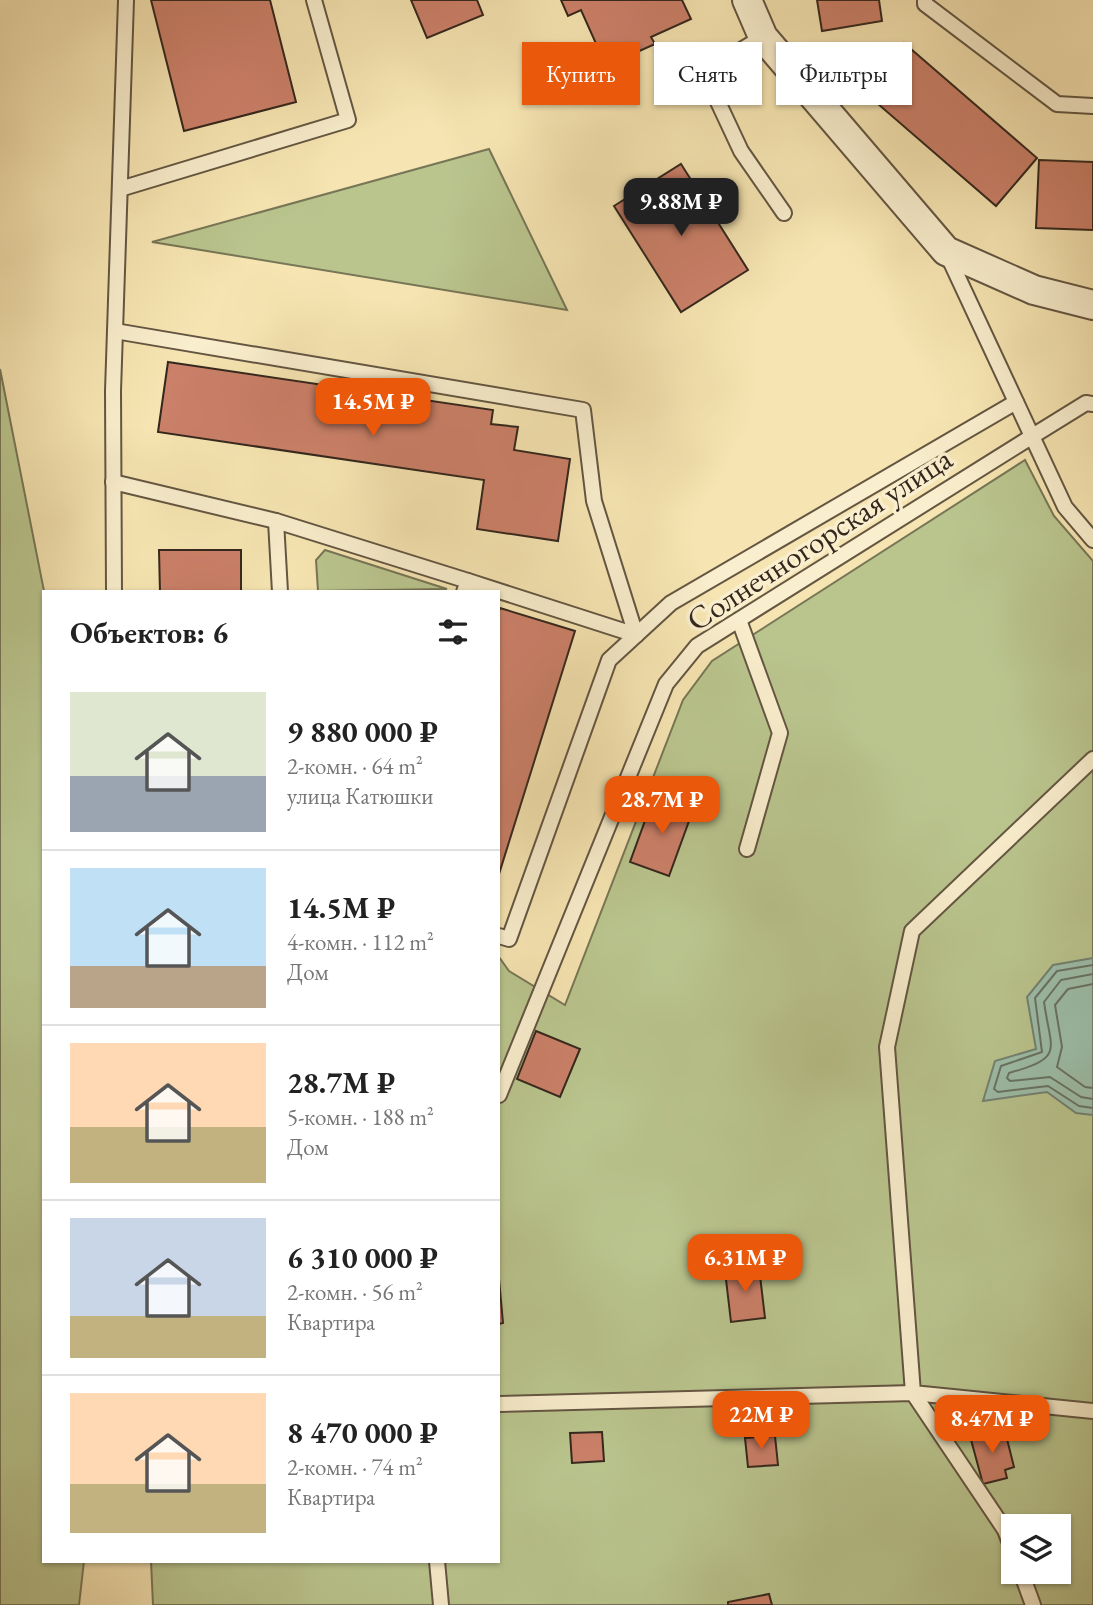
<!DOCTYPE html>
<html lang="ru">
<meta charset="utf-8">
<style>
body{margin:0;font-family:"EB Garamond",serif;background:#f6f6f6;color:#222;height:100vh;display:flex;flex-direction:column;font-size:26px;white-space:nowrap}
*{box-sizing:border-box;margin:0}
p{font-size:23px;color:#767676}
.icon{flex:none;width:38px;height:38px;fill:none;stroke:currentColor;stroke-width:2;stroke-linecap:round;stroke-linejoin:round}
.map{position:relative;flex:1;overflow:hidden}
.details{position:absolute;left:42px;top:590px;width:458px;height:973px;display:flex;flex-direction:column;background:#fff;border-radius:0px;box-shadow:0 2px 5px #0004}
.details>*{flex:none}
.banner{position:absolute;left:522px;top:42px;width:466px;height:63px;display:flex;gap:14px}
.buttons{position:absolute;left:1001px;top:1514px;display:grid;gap:14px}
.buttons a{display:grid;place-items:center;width:70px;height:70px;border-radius:0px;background:#fff;box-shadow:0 2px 5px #0004;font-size:35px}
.price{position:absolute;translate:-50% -60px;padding:0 16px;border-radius:14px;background:#ea580c;color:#fff;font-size:23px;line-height:46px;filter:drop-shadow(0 2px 4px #0008)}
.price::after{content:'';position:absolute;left:50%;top:42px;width:21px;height:16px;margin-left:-10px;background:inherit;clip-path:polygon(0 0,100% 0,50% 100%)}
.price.on{background:#222;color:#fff}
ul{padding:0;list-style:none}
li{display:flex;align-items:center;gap:21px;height:175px;padding:0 28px}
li+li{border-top:2px solid #e0e0e0}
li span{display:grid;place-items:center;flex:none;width:196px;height:140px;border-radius:0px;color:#555}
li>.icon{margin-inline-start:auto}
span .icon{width:84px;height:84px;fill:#fffc;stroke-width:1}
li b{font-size:30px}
h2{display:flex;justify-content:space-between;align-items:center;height:84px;padding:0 28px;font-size:30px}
.tag{padding:0 24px;border-radius:0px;background:#fff;box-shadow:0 2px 5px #0004;font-size:24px;line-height:63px}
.tag.on{background:#ea580c;color:#fff}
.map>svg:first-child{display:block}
.green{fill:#bac58e;stroke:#777656;stroke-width:2;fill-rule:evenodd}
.water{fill:#9dbfab;stroke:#738272;stroke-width:2}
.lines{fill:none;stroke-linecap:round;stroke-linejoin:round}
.shore{stroke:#687364;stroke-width:2}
.building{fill:#cb8069;stroke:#34271d;stroke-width:2}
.lane-casing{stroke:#645642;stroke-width:18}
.street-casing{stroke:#645642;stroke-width:32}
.lane{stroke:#f9eecd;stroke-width:14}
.street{stroke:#f9eecd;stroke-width:28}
.labels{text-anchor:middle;stroke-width:7;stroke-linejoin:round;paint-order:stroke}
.street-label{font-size:32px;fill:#34271d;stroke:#f9eecd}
</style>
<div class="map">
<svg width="1093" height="1605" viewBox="0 0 1093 1605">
<rect width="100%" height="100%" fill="#f6e5b2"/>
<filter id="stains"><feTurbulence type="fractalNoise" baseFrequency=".00286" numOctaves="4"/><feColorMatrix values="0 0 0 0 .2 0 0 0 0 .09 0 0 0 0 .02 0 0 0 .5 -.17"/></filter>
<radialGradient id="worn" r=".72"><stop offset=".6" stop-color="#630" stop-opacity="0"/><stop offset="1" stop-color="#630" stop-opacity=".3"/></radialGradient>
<g class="green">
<polygon points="489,149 567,310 152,242"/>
<polygon points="0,369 44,591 44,1561 84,1561 79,1605 0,1605"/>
<path d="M1025,460L1054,516L1093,561V1605H153L151,1561H499V957L509,971L565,1005L683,700L712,661ZM1013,1526H1059V1572H1013Z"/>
<polygon points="325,550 447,589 318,591 316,560"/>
</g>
<polygon class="water" points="1093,958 1093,1115 1076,1113 1047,1092 983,1101 995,1061 1036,1049 1027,997 1053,965"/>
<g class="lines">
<g class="shore">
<polyline points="1093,965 1057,971 1035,998 1042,1052 1001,1066 994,1089 998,1092 1048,1086 1079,1106 1093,1108"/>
<path d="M1093,974L1061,980L1044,1002C1051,1052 1065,1057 1009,1073L1007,1078L1010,1081L1050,1077L1081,1097L1093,1099"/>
<polyline points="1093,984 1068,989 1055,1005 1062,1047 1057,1067 1085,1087 1093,1088"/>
</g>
</g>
<g class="building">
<polygon points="151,0 270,0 296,102 184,131"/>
<polygon points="411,0 477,0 483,15 427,38"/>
<polygon points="561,0 682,0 691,19 651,37 655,44 606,66 581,10 568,16"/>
<polygon points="817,0 879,0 882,21 822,31"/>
<polygon points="904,43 1037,158 996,206 863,91"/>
<polygon points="1039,160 1093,162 1093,230 1036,228"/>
<polygon points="681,164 748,270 681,312 614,206"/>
<polygon points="168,362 493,410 491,424 518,427 514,450 570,459 558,541 477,529 484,480 158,432"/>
<polygon points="159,550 241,550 241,592 160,592"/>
<polygon points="500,608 575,631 499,874 499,611"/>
<polygon points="654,796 693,810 669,876 630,862"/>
<polygon points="536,1031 580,1049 560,1097 517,1079"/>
<polygon points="759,1267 765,1318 731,1322 725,1271"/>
<polygon points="499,1279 503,1323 499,1324"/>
<polygon points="1004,1427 1014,1467 1005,1470 1007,1478 983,1484 970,1436"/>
<polygon points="602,1432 604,1461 572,1463 570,1433"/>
<polygon points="775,1436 778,1465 748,1467 745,1438"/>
<polygon points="769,1594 772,1605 728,1605 728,1602"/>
</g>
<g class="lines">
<g class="lane-casing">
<g id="lane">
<polyline points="925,0 925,4 1057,104 1093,106"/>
<polyline points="763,37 704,72 741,151 784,213"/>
<polyline points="120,189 348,120 314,0"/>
<polyline points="948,256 1065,507 1093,540"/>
<polyline points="115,331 583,410 594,501 636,635"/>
<polyline points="113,482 276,521"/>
<polyline points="468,581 636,635"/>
<polyline points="114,592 113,391 126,0"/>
<polyline points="280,592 276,521 468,581 464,592"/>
<polyline points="739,620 780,733 747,849"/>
<polyline points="1093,759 912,931 887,1047 913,1393 1093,1411"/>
<polyline points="499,936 509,939 609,660 671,603 1016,402"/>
<polyline points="499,1095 666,684 697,646 1031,437 1086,403 1093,404"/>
<polyline points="499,1404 913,1393 1005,1530 1013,1551"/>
<polyline points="437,1561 441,1605"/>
<polyline points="1021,1572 1033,1605"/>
</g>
</g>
<g class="street-casing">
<polyline id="street" points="747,0 763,37 946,251 1034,290 1093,305"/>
</g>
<use href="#lane" class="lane"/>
<use href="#street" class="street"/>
</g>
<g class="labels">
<g class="street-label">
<text transform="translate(819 539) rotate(-33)" y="11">Солнечногорская улица</text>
</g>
</g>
<rect width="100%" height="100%" filter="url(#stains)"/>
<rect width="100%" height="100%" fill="url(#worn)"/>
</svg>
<div class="buttons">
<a><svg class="icon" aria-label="layers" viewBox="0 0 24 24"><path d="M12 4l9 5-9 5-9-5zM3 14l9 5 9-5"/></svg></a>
</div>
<b class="price on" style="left:681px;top:238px">9.88M ₽</b>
<b class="price" style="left:373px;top:438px">14.5M ₽</b>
<b class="price" style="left:662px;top:836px">28.7M ₽</b>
<b class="price" style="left:745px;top:1294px">6.31M ₽</b>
<b class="price" style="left:761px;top:1451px">22M ₽</b>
<b class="price" style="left:992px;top:1455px">8.47M ₽</b>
<div class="banner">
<a class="tag on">Купить</a>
<a class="tag">Снять</a>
<a class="tag">Фильтры</a>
</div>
<section class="details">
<h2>Объектов: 6<svg class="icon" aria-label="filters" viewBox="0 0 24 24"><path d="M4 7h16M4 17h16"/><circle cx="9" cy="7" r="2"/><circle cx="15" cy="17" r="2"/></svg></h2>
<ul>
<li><span style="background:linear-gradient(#dfe7d0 60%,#9aa5b1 0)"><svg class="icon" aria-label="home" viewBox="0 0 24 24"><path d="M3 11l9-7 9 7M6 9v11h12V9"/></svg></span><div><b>9 880 000 ₽</b><p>2-комн. · 64 m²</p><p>улица Катюшки</p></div></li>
<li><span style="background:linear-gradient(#bfe0f5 70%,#b9a48a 0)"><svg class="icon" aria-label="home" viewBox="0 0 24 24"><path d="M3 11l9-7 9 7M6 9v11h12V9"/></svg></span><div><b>14.5M ₽</b><p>4-комн. · 112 m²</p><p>Дом</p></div></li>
<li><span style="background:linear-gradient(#ffd9b3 60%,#c2b280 0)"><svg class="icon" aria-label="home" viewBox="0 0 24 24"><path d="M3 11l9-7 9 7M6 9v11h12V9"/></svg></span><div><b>28.7M ₽</b><p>5-комн. · 188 m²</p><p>Дом</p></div></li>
<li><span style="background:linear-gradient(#c9d6e8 70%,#c2b280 0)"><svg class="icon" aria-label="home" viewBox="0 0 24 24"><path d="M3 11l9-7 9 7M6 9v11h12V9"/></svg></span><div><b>6 310 000 ₽</b><p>2-комн. · 56 m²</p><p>Квартира</p></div></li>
<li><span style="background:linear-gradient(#ffd9b3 65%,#c2b280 0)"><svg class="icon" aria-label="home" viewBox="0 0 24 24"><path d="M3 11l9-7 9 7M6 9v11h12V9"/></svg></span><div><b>8 470 000 ₽</b><p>2-комн. · 74 m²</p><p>Квартира</p></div></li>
</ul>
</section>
</div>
